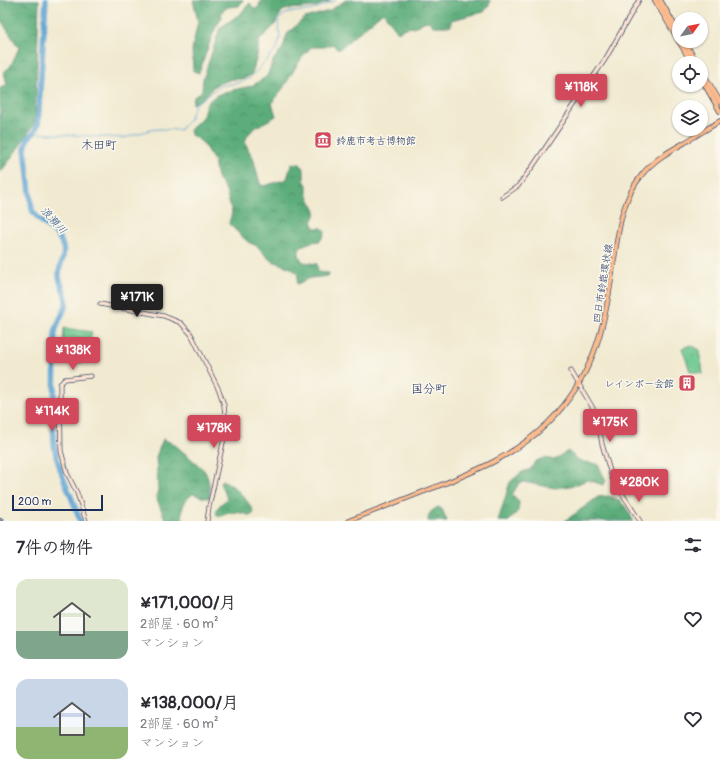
<!DOCTYPE html>
<html lang="ja">
<meta charset="utf-8">
<style>
body{margin:0;font-family:Pangolin,"Klee One",sans-serif;background:#f2f2f3;color:#2b2b33;height:100vh;display:flex;flex-direction:column;font-size:15px;white-space:nowrap}
*{box-sizing:border-box;margin:0}
p{font-size:13px;color:#7c7c81}
.icon{flex:none;width:22px;height:22px;fill:none;stroke:currentColor;stroke-width:2;stroke-linecap:round;stroke-linejoin:round}
.map{position:relative;height:521px;overflow:hidden}
.side{display:flex;flex-direction:column;background:#fff;flex:1}
.side>*{flex:none}
.needle{width:26px;rotate:57deg}
.fabs{position:absolute;left:672px;top:12px;display:grid;gap:8px}
.fabs a{display:grid;place-items:center;width:36px;height:36px;border-radius:50%;background:#fff;box-shadow:0 1px 3px #0004;font-size:20px}
.scale{position:absolute;left:12px;bottom:10px;width:91px;box-sizing:border-box;padding-left:4px;border:2px solid #1b2f5e;border-top:0;font-size:11px;line-height:14px;white-space:nowrap;color:#1b2f5e;-webkit-text-stroke:3px #fbf7ec;paint-order:stroke}
.price{position:absolute;translate:-50% -34px;padding:0 9px;border-radius:4px;background:#d1495b;color:#fff;font-size:13px;line-height:26px;filter:drop-shadow(0 1px 2px #0008)}
.price::after{content:'';position:absolute;left:50%;top:24px;width:12px;height:9px;margin-left:-6px;background:inherit;clip-path:polygon(0 0,100% 0,50% 100%)}
.price.current{background:#222;color:#fff}
ul{padding:0;list-style:none}
li{display:flex;align-items:center;gap:12px;height:100px;padding:0 16px}
li span{display:grid;place-items:center;flex:none;width:112px;height:80px;border-radius:12px;color:#555}
li>.icon{margin-inline-start:auto}
span .icon{width:48px;height:48px;fill:#fffc;stroke-width:1}
li b{font-size:17px}
h2{display:flex;justify-content:space-between;align-items:center;height:48px;padding:0 16px;font-size:17px}
.map>svg:first-child{display:block}
.forest{fill:url(#forest-crowns);stroke:#3c6e6c}
.park{fill:url(#park-crowns);stroke:#467c77}
.lines{fill:none;stroke-linecap:round;stroke-linejoin:round}
.stream{stroke:#5ca3d2;stroke-width:1}
.river{stroke:#5ca3d2;stroke-width:5.5}
.secondary-casing{stroke:#3b4b6f;stroke-width:5}
.primary-casing{stroke:#3b4b6f;stroke-width:5.5}
.highway-casing{stroke:#3b4b6f;stroke-width:6}
.secondary{stroke:#fde4d1;stroke-width:3.5}
.primary{stroke:#fbbb8d;stroke-width:4}
.highway{stroke:#fbbb8d;stroke-width:4.5}
.rail-casing{stroke:#1b2f5e;stroke-width:2.5}
.rail{stroke:#fbf7ec;stroke-width:1;stroke-dasharray:3;stroke-linecap:butt}
.labels{text-anchor:middle;stroke-width:3;stroke-linejoin:round;paint-order:stroke}
.poi-label{font-size:10px;fill:#1b2f5e;stroke:#fbf7ec;text-anchor:start}
.street-label{font-size:10px;fill:#1b2f5e;stroke:#fbf7ec}
.water-label{font-size:11px;font-style:italic;fill:#325887;stroke:#fbf7ec}
.quarter-label{font-size:12px;fill:#1b2f5e;stroke:#fbf7ec}
</style>
<div class="map">
<svg width="720" height="521" viewBox="0 0 720 521">
<defs>
<pattern id="forest-crowns" width="20" height="18" patternUnits="userSpaceOnUse"><rect width="20" height="18" fill="#5cad7a"/><path d="M2 6a3 3 0 1 1 6 0M12 15a3 3 0 1 1 6 0" fill="none" stroke="#4b8d67"/></pattern>
<pattern id="park-crowns" width="20" height="18" patternUnits="userSpaceOnUse"><rect width="20" height="18" fill="#71c990"/><path d="M2 6a3 3 0 1 1 6 0M12 15a3 3 0 1 1 6 0" fill="none" stroke="#5ca479"/></pattern>
</defs>
<rect width="100%" height="100%" fill="#fbf7ec"/>
<filter id="ink" filterUnits="userSpaceOnUse"><feTurbulence type="fractalNoise" baseFrequency=".025" numOctaves="2"/><feDisplacementMap in="SourceGraphic" scale="8" xChannelSelector="R" yChannelSelector="G"/><feConvolveMatrix kernelMatrix="1 2 1 2 8 2 1 2 1" color-interpolation-filters="sRGB"/></filter>
<filter id="wash" filterUnits="userSpaceOnUse"><feTurbulence type="fractalNoise" baseFrequency=".012" numOctaves="4" result="noise"/><feDisplacementMap in="SourceGraphic" scale="16" xChannelSelector="R" yChannelSelector="G"/><feGaussianBlur stdDeviation="0.9" result="paint"/><feColorMatrix in="noise" values="0 0 0 0 0 0 0 0 0 0 0 0 0 0 0 0 0 1.4 0 .05"/><feComposite in="paint" operator="in"/></filter>
<g filter="url(#wash)">
<rect width="100%" height="100%" fill="#f1ead0"/>
<g class="forest">
<polygon points="0,0 39,0 35,123 14,154 0,173 0,88 7,86 4,72 10,67 19,48 0,19"/>
<polygon points="193,0 243,0 239,6 228,7 221,12 222,17 214,31 199,73 193,71 192,50 198,21"/>
<polygon points="261,0 331,0 315,7 288,9 282,11 274,26 259,41 257,56 252,74 244,79 233,79 217,84 213,87 204,98 192,104 194,97 202,91 203,79 220,28 241,13 250,3 254,9 258,8"/>
<path d="M346,0H430L432,1L436,0H490V3L484,12L451,20V26H433L429,21C423,21 421,24 416,26C408,29 406,26 398,32L383,12L338,50L333,44L323,47H311C295,63 287,86 272,103L276,116C265,123 248,128 245,142L249,151L253,157L260,184L264,186L287,179L291,165L295,163L300,164L304,170V180L307,185V194L316,211L315,216L312,222L315,228H322L325,231L324,235L320,241C307,242 291,247 303,262L317,264L318,272L329,273V276L310,278L297,284L298,274L291,268L270,260L257,246L248,242L230,225L229,223L232,213L227,194L224,187L217,178L214,161L202,142L191,135L190,130L203,116L205,107L208,102L215,96L224,92L251,86L263,79L267,76L274,59L283,48L287,34L301,21L305,18L329,11Z"/>
<path d="M163,439L174,444L204,470C209,477 210,488 210,497L209,498L202,497L193,494C184,500 179,511 184,521H166L156,497L158,490L156,457Z"/>
<polygon points="568,451 577,459 584,462 598,464 606,481 603,485 591,481 586,480 576,485 555,488 523,482 519,483 512,495 519,502 518,511 509,521 498,521 510,482 522,472 531,469 534,463 538,460 545,458 554,460"/>
<path d="M222,480C235,485 249,501 254,513L250,516C239,510 230,513 218,516L216,514L218,507L227,499C226,493 221,488 220,482Z"/>
<path d="M608,496C621,499 628,508 633,521H565L598,497Z"/>
<path d="M438,507L442,509L447,521H428C428,513 431,511 438,507Z"/>
</g>
<g class="park">
<polygon points="64,328 92,332 87,354 87,362 62,364"/>
<polygon points="691,345 700,350 703,374 690,371 682,348"/>
</g>
<g class="lines">
<polyline class="stream" points="34,133 124,138 150,130 159,129 180,130 188,121 195,104 220,86 242,82 250,78 277,49 280,38 278,23 281,17 285,14 292,12 312,10 336,0"/>
<path class="river" d="M46,0L38,124L34,133L28,138L25,149L32,210C40,225 59,230 63,247C66,259 58,265 59,276C60,286 68,295 66,305C63,315 56,323 55,334C54,356 55,378 54,401C54,417 52,434 55,450C59,474 73,497 80,521"/>
</g>
</g>
<g filter="url(#ink)">
<g class="lines">
<g class="secondary-casing">
<g id="secondary">
<polyline points="502,197 518,186 533,166 606,58 639,0"/>
<polyline points="100,304 164,316 181,323 191,334 219,390 224,405 226,429 209,507 207,521"/>
<polyline points="571,371 594,410 598,421 602,444 612,478 640,521"/>
<polyline points="86,521 77,493 67,473 61,451 60,390 60,384 65,379 91,376"/>
</g>
</g>
<g class="primary-casing">
<path id="primary" d="M348,521C377,510 405,499 433,488C476,471 514,456 548,423C593,378 605,328 613,267C618,235 620,202 641,176C652,161 668,152 684,143C696,136 708,128 720,121"/>
</g>
<g class="highway-casing">
<g id="highway">
<polyline points="655,0 679,41"/>
<polyline points="660,0 679,33"/>
<polyline points="679,41 692,63"/>
<polyline points="684,41 697,63"/>
<polyline points="701,70 720,102"/>
<polyline points="701,78 720,111"/>
</g>
</g>
<use href="#secondary" class="secondary"/>
<use href="#primary" class="primary"/>
<use href="#highway" class="highway"/>
<g class="rail-casing">
<polyline id="rail" points="0,519 3,521"/>
</g>
<use href="#rail" class="rail"/>
</g>
</g>
<defs>
<g id="museum-square" transform="scale(0.9)"><rect x="-9" y="-9" width="18" height="18" rx="4" fill="#d1495b" stroke="#fbf7ec"/><path d="M0-6L6-3V-2H-6V-3ZM-5-1h2V3h-2ZM-1-1h2V3h-2ZM3-1h2V3H3ZM-6 4H6V6H-6Z" fill="#fff"/></g>
<g id="building-square" transform="scale(0.9)"><rect x="-9" y="-9" width="18" height="18" rx="4" fill="#d1495b" stroke="#fbf7ec"/><path d="M-4-6H4V6H1V3H-1V6H-4ZM-2.5-4.3h1.7v1.8h-1.7ZM.8-4.3h1.7v1.8H.8ZM-2.5-1h1.7V.8h-1.7ZM.8-1h1.7V.8H.8Z" fill="#fff"/></g>
</defs>
<g fill-rule="evenodd">
<use href="#museum-square" x="323" y="140"/>
<use href="#building-square" x="687" y="383"/>
</g>
<g class="labels">
<g class="poi-label">
<text x="336" y="144">鈴鹿市考古博物館</text>
<text x="674" y="387" text-anchor="end">レインボー会館</text>
</g>
<g class="street-label">
<text transform="translate(602 283) rotate(-81)" y="4">四日市鈴鹿環状線</text>
</g>
<g class="water-label">
<text transform="translate(54 220) rotate(48)" y="4">浪瀬川</text>
</g>
<g class="quarter-label">
<text x="99" y="149">木田町</text>
<text x="429" y="393">国分町</text>
</g>
</g>
</svg>
<div class="fabs">
<a><svg class="needle" viewBox="-14 -14 28 28"><path d="M0-13l5 13h-10z" fill="#e53935"/><path d="M0 13l5-13h-10z" fill="#7c7c81"/></svg></a>
<a><svg class="icon" aria-label="locate" viewBox="0 0 24 24"><circle cx="12" cy="12" r="6"/><path d="M12 2v4M12 18v4M2 12h4M18 12h4"/></svg></a>
<a><svg class="icon" aria-label="layers" viewBox="0 0 24 24"><path d="M12 4l9 5-9 5-9-5zM3 14l9 5 9-5"/></svg></a>
</div>
<div class="scale">200 m</div>
<b class="price" style="left:581px;top:108px">¥118K</b>
<b class="price current" style="left:137px;top:318px">¥171K</b>
<b class="price" style="left:73px;top:371px">¥138K</b>
<b class="price" style="left:52px;top:432px">¥114K</b>
<b class="price" style="left:610px;top:443px">¥175K</b>
<b class="price" style="left:214px;top:449px">¥178K</b>
<b class="price" style="left:639px;top:503px">¥280K</b>
</div>
<section class="side">
<h2>7件の物件<svg class="icon" aria-label="filters" viewBox="0 0 24 24"><path d="M4 7h16M4 17h16"/><circle cx="9" cy="7" r="2"/><circle cx="15" cy="17" r="2"/></svg></h2>
<ul>
<li><span style="background:linear-gradient(#dfe7d0 65%,#7fa58c 0)"><svg class="icon" aria-label="home" viewBox="0 0 24 24"><path d="M3 11l9-7 9 7M6 9v11h12V9"/></svg></span><div><b>¥171,000/月</b><p>2部屋 · 60 m²</p><p>マンション</p></div><svg class="icon" aria-label="heart" viewBox="0 0 24 24"><path d="M12 20l-8-8c-3-5 5-10 8-4 3-6 11-1 8 4z"/></svg></li>
<li><span style="background:linear-gradient(#c9d6e8 60%,#8fb573 0)"><svg class="icon" aria-label="home" viewBox="0 0 24 24"><path d="M3 11l9-7 9 7M6 9v11h12V9"/></svg></span><div><b>¥138,000/月</b><p>2部屋 · 60 m²</p><p>マンション</p></div><svg class="icon" aria-label="heart" viewBox="0 0 24 24"><path d="M12 20l-8-8c-3-5 5-10 8-4 3-6 11-1 8 4z"/></svg></li>
</ul>
</section>
